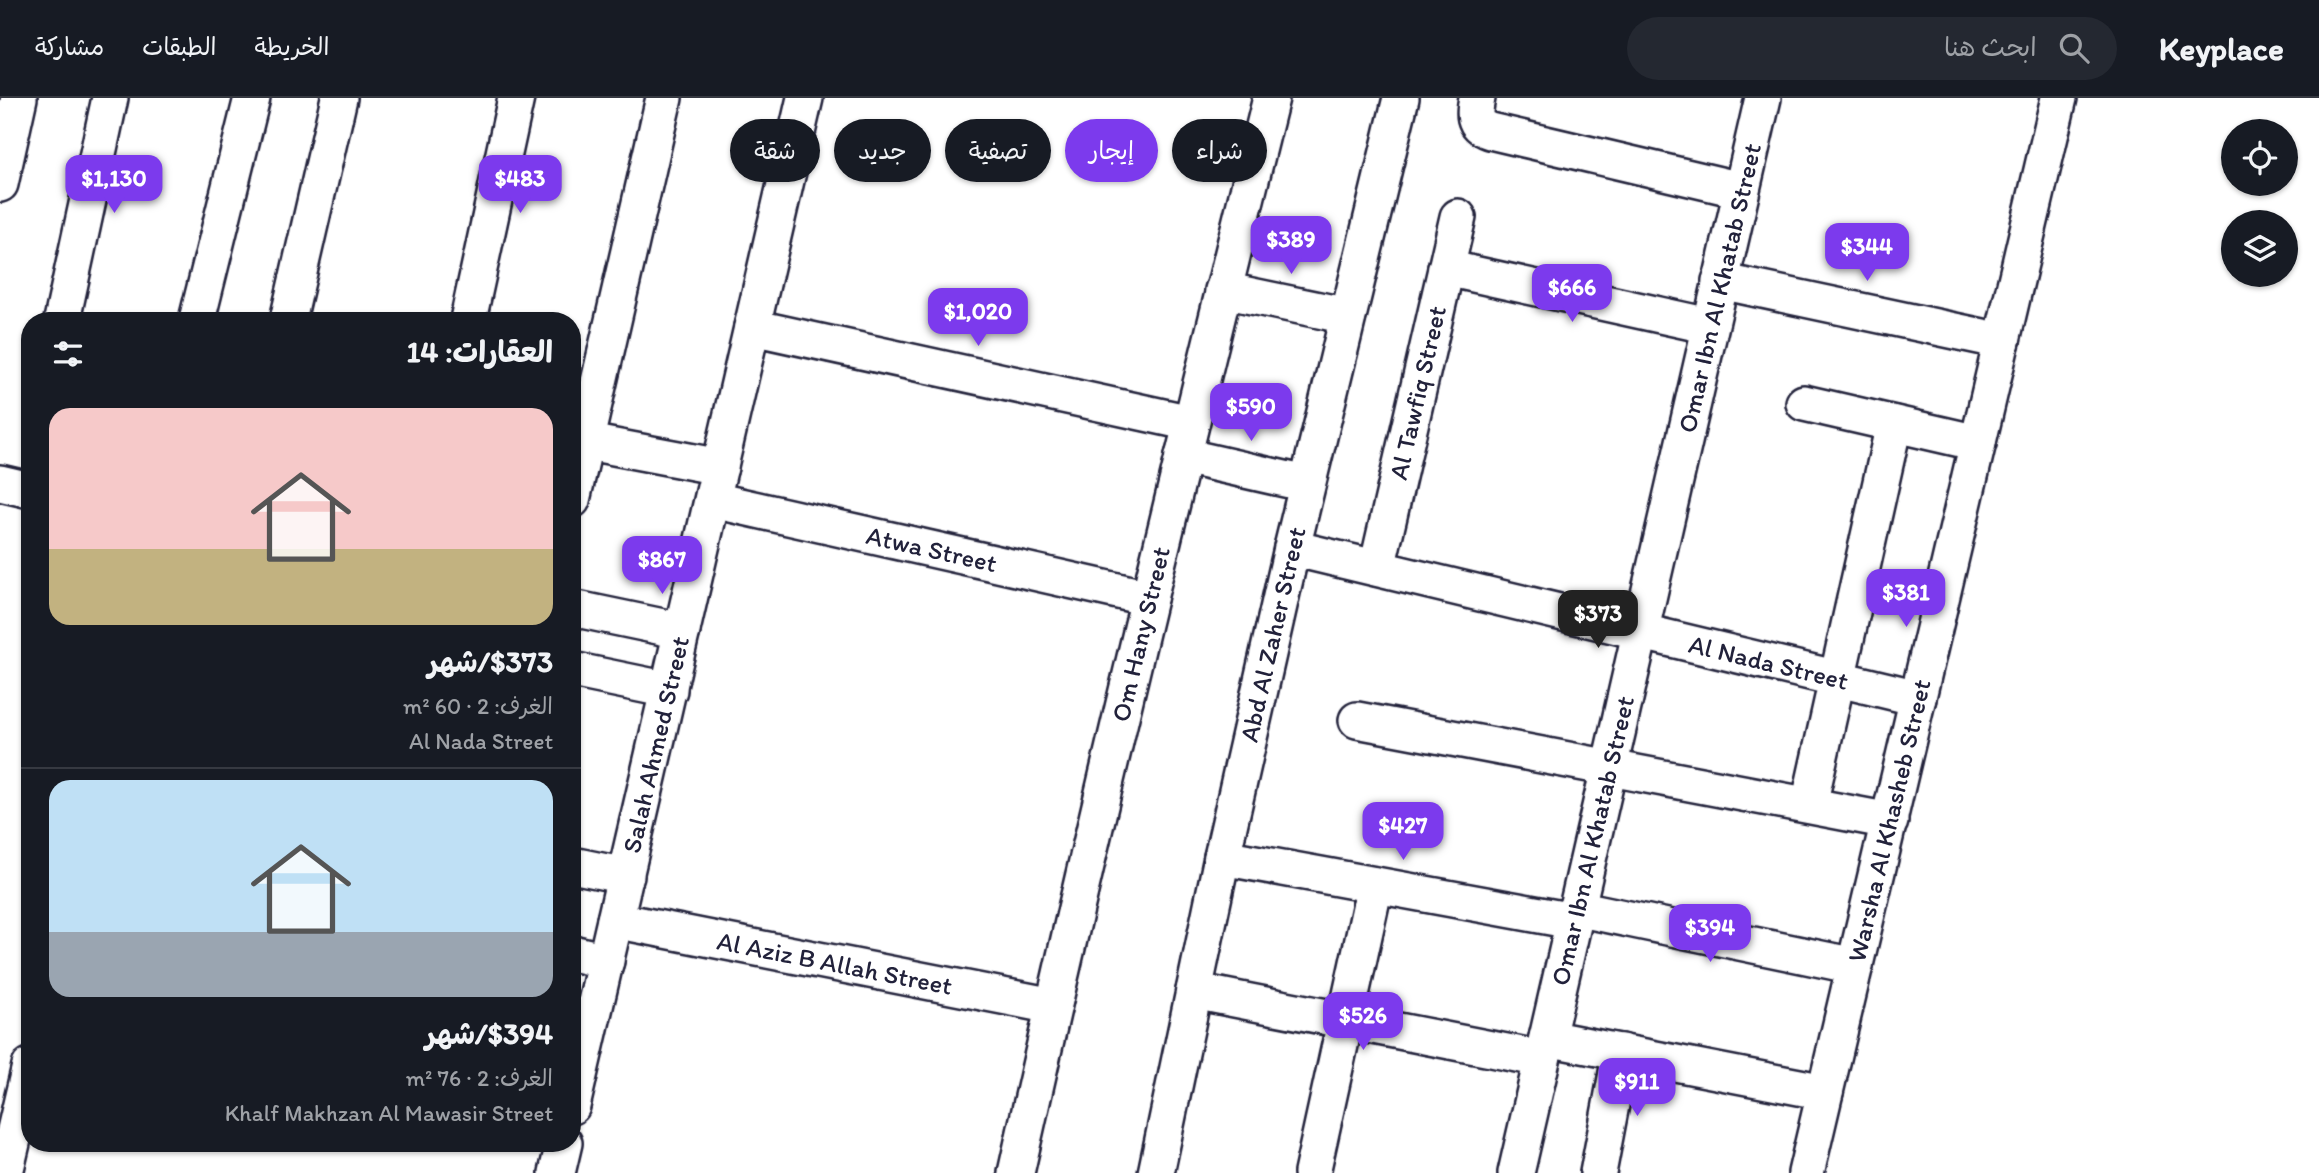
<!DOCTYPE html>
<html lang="ar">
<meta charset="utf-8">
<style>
body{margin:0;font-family:Itim,"Playpen Sans Arabic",sans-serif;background:#242831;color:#f1f3f6;direction:rtl;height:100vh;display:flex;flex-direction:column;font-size:26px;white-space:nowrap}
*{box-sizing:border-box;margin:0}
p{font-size:23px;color:#9ea1a6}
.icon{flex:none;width:38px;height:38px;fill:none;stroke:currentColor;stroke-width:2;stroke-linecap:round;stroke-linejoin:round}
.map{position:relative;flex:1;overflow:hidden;direction:ltr}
.side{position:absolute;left:21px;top:214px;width:560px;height:840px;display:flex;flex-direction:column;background:#171b24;border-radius:28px;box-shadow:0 2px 5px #0004;direction:rtl}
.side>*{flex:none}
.banner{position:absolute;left:602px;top:21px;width:665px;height:63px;direction:rtl;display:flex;gap:14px}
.buttons{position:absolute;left:2221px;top:21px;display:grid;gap:14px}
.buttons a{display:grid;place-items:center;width:77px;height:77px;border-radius:50%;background:#171b24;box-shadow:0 2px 5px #0004;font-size:35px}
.price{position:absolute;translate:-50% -60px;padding:0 16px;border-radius:14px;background:#7c3aed;color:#fff;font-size:23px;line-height:46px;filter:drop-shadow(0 2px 4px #0008)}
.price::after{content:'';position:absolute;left:50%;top:42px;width:21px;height:16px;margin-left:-10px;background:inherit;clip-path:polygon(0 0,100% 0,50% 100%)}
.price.active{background:#222;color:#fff}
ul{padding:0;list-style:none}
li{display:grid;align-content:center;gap:14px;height:371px;padding:0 28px}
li+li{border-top:2px solid #363941}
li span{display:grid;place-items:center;height:217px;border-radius:21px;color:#555}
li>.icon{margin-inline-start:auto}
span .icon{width:126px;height:126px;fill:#fffc;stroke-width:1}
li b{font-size:30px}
h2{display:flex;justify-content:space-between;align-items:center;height:84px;padding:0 28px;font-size:30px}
.pill{padding:0 24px;border-radius:32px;background:#171b24;box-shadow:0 2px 5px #0004;font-size:24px;line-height:63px}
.pill.active{background:#7c3aed;color:#fff}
header{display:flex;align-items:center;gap:42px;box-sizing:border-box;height:98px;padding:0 35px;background:#171b24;border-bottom:2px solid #363941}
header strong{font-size:33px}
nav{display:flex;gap:38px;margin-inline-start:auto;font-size:24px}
.search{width:490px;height:63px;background:#242831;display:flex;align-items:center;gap:18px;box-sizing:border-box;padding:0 24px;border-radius:38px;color:#9ea1a6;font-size:26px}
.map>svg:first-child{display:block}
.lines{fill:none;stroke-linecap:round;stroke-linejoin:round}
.minor-casing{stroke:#22223b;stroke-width:40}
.minor{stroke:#fff;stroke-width:35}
.labels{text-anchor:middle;stroke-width:5;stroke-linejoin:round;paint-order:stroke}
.street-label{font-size:26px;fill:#22223b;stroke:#fff}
</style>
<header>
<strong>Keyplace</strong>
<div class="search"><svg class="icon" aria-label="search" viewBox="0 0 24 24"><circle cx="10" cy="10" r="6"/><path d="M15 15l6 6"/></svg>ابحث هنا</div>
<nav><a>الخريطة</a><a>الطبقات</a><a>مشاركة</a></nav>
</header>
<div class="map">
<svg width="2319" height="1075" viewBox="0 0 2319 1075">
<rect width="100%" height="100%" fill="#fff"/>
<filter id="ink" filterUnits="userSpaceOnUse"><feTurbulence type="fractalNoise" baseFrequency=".0143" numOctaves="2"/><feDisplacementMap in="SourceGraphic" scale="14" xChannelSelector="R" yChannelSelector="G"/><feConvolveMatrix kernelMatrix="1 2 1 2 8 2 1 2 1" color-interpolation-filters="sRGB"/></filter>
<g filter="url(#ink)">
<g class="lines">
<g class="minor-casing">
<g id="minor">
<path d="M1477,0C1474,15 1472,27 1490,33L1741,92"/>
<polyline points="0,86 19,0"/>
<polyline points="1446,170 1710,228"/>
<polyline points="1720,183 2002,243"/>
<polyline points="1223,192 1348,218"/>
<polyline points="62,222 110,0"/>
<polyline points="197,222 252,0"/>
<polyline points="288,222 339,0"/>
<polyline points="468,222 516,0"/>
<polyline points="752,229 1191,325"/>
<polyline points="1804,305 1978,345"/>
<polyline points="572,341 720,369"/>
<polyline points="1183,358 1307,386"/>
<polyline points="0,385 30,392"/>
<polyline points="572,402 664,0"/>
<path id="s1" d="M713,402L1149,500"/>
<path id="s2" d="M1292,450L1918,600"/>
<path id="s3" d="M1377,470L1458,119"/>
<polyline points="572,510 682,533"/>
<polyline points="572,572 669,592"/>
<polyline points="1357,622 1890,723"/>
<polyline points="1809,707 1894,326"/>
<polyline points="1222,759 1573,823"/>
<polyline points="572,767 626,778"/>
<polyline points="1576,810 1855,868"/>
<path id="s4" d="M615,822L1053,908"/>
<polyline points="572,855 606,863"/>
<polyline points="1194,893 1542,961"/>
<polyline points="1547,940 1825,994"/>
<path id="s5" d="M572,1008L805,0"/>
<polyline points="5,1075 30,968"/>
<polyline points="557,1075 564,1045"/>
<path id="s6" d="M1016,1075C1096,715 1183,357 1271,0"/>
<path id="s7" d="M1156,1075L1222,759L1292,450L1401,0"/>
<polyline points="1312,1075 1375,787"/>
<path id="s8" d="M1516,1075L1763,0"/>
<polyline points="1598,1075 1621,954"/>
<path id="s9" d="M1806,1075L2059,0"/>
</g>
</g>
<use href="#minor" class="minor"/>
</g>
</g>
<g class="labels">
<g class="street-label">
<text dy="9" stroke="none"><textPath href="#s8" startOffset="908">Omar Ibn Al Khatab Street</textPath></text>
<text dy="9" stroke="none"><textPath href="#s3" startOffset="180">Al Tawfiq Street</textPath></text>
<text dy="9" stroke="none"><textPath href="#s1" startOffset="224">Atwa Street</textPath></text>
<text dy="9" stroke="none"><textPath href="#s7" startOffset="551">Abd Al Zaher Street</textPath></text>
<text dy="9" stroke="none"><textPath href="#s6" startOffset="553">Om Hany Street</textPath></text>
<text dy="9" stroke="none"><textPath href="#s2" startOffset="490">Al Nada Street</textPath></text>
<text dy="9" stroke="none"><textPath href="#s5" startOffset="371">Salah Ahmed Street</textPath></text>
<text dy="9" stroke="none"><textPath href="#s9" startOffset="362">Warsha Al Khasheb Street</textPath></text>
<text dy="9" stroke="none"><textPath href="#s8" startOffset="341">Omar Ibn Al Khatab Street</textPath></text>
<text dy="9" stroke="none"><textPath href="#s4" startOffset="224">Al Aziz B Allah Street</textPath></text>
</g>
</g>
</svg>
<div class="buttons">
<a><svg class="icon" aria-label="locate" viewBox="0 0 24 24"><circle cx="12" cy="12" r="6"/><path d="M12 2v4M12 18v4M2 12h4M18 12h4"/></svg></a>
<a><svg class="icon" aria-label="layers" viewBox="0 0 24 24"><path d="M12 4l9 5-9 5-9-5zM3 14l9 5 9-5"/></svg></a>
</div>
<b class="price" style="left:114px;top:117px">$1,130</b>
<b class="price" style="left:520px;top:117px">$483</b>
<b class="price" style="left:1291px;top:178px">$389</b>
<b class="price" style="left:1867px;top:185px">$344</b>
<b class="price" style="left:1572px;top:226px">$666</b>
<b class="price" style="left:978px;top:250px">$1,020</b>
<b class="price" style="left:1251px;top:345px">$590</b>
<b class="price" style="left:662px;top:498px">$867</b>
<b class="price" style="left:1906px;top:531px">$381</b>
<b class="price active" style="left:1598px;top:552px">$373</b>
<b class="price" style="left:1403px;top:764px">$427</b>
<b class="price" style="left:1710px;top:866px">$394</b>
<b class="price" style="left:1363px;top:954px">$526</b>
<b class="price" style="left:1637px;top:1020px">$911</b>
<div class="banner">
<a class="pill">شراء</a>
<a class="pill active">إيجار</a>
<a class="pill">تصفية</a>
<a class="pill">جديد</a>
<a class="pill">شقة</a>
</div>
<section class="side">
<h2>العقارات: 14<svg class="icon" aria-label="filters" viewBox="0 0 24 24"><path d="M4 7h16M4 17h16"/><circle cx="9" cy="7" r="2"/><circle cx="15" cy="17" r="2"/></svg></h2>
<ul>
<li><span style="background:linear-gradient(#f6c9c9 65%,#c2b280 0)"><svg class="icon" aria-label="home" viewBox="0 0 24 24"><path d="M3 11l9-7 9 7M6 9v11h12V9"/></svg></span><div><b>$373/شهر</b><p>الغرف: 2 · 60 m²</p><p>Al Nada Street</p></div></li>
<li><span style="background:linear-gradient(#bfe0f5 70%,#9aa5b1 0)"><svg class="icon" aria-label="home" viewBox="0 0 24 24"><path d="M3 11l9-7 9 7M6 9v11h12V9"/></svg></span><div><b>$394/شهر</b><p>الغرف: 2 · 76 m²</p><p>Khalf Makhzan Al Mawasir Street</p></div></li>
</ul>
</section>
</div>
